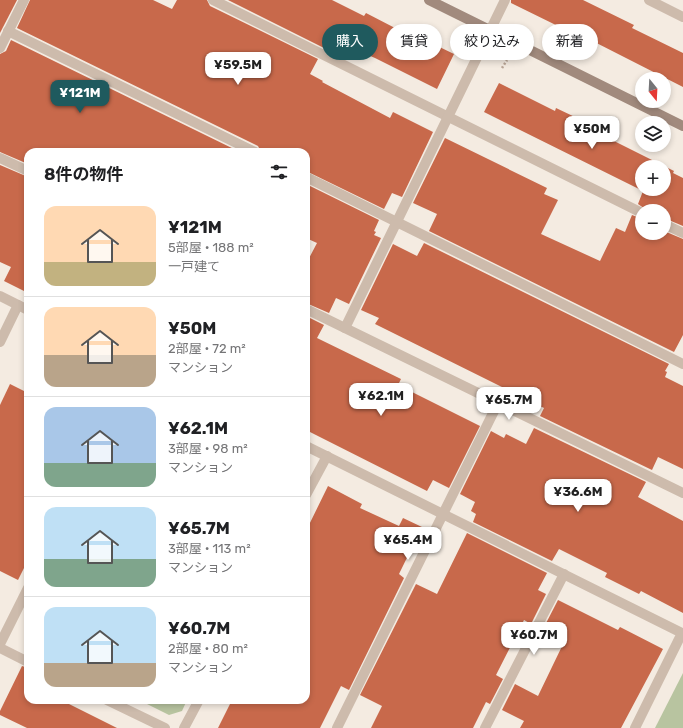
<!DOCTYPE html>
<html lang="ja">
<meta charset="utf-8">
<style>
body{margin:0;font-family:Rubik,"Noto Sans JP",sans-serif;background:#f6f6f6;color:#202124;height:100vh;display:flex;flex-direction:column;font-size:15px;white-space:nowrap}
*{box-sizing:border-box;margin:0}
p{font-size:13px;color:#757577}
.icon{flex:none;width:22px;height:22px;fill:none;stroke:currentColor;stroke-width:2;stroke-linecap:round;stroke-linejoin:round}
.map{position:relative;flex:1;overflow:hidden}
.sheet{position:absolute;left:24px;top:148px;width:286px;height:556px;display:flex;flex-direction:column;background:#fff;border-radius:12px;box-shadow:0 2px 6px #0003}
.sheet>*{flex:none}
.top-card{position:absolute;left:322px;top:24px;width:301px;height:36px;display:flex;gap:8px}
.needle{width:26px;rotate:162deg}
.buttons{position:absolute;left:635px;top:72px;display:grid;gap:8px}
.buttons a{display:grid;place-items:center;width:36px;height:36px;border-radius:50%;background:#fff;box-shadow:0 2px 6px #0003;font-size:20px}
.price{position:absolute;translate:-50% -34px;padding:0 9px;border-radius:8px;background:#fff;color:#222;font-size:13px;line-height:26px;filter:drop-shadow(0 1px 2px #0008)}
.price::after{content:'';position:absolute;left:50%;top:24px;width:12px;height:9px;margin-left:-6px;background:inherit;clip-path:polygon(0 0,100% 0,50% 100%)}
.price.active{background:#1f5a5e;color:#fff}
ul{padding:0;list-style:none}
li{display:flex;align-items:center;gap:12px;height:100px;padding:0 20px}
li+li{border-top:1px solid #e0e0e0}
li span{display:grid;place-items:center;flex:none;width:112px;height:80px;border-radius:12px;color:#555}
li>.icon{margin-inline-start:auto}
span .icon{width:48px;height:48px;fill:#fffc;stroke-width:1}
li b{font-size:17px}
h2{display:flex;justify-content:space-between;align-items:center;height:48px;padding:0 20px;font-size:17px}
.tag{padding:0 14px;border-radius:18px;background:#fff;box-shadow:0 2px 6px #0003;font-size:14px;line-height:36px}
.tag.active{background:#1f5a5e;color:#fff}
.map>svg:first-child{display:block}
.green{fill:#b8c4a0}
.building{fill:#c8694b;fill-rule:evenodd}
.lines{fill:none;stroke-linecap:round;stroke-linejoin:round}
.path{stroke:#b9a596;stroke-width:2.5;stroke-dasharray:2 2;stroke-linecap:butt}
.street{stroke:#cdbbac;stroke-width:10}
.secondary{stroke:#a18a7d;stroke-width:10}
</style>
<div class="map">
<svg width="683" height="728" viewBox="0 0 683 728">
<rect width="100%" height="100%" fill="#f4ebe1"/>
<g class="green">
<polygon points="683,673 683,728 655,728"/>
<polygon points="139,700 187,700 182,711 169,715"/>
</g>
<g class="building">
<polygon points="0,0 17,0 0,33"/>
<polygon points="30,0 153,0 172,9 177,0 207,0 210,6 318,59 310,74 323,81 322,82 390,118 393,112 433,132 402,197 392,193 384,209 306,171 306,152 261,152 258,146 17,28"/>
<polygon points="228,0 332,0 364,16 366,13 424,43 425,40 454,54 437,89 375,58 335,41 329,39 324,48"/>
<polygon points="511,0 583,0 634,25 632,28 683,53 683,87 567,28 566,30 511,3"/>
<polygon points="11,40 240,152 28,152 28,164 0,152 0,54 6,51"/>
<path d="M499,83L555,111L556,108L598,128L596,132L674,171L673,173L683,178V226L664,218V211H648L638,204L643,191L484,112ZM642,167H664V189H642Z"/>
<polygon points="445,138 547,188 544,194 558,200 541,234 600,261 616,228 625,232 632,215 642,219 642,233 664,233 664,231 683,239 683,335 674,352 429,231 437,214 413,203"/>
<polygon points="0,165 28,177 28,293 4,281 11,267 0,262"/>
<polygon points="306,184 379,220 374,231 376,232 374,235 381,238 349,304 336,298 329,313 306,303 306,264 317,243 306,238"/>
<polygon points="424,243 669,364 665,371 667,372 665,377 683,386 683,469 658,457 652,470 540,416 544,408 375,324 379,318 361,310 393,244 417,256"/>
<polygon points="306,316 324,325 317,338 401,379 398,385 480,426 449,488 433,480 427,491 306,430"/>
<polygon points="10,384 28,393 28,560 18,580 0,571 0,405"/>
<polygon points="534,428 646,482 638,497 683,521 683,613 641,591 639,594 605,577 607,573 559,549 552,561 473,522 476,514 471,511 475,502 460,494 491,431 504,438 506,434 526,444"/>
<polygon points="328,486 362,504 360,508 399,526 403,518 422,527 399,574 404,578 349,690 341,686 320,728 218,728 232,700 306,700 306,531"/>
<polygon points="467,533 547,573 538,590 546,594 531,624 524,620 496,675 503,679 490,704 486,702 473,728 371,728 382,706 360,695 416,584 437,594"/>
<polygon points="558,600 618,630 620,627 663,649 621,728 520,728 524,721 502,710 515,684 538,696 565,640 543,629"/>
<polygon points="22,666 28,668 28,700 61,700 117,728 27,728 0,715 0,711"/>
</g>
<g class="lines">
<g class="path">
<polyline points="457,45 461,37"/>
<polyline points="502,68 507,60"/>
</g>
<g class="street">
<polyline points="213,0 642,213"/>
<polyline points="649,0 683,17"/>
<polyline points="8,31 255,152"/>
<polyline points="0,48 24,0"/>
<polyline points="0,158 28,171"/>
<polyline points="306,177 683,364"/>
<polyline points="664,224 683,233"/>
<polyline points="0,296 28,310"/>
<polyline points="306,309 683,493"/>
<polyline points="345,328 505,0"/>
<polyline points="0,342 18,305"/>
<polyline points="306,446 682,633 635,728"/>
<polyline points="306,495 327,456"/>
<polyline points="0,644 28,588"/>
<polyline points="0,648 28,662"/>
<polyline points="107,700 165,728"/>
<polyline points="184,728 199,700"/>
<polyline points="337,728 498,403"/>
<polyline points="485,728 564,574"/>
</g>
<polyline class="secondary" points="429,0 683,126"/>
</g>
</svg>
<div class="buttons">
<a><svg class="needle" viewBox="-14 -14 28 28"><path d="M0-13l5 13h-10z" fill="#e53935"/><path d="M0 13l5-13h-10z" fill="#757577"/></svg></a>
<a><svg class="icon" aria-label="layers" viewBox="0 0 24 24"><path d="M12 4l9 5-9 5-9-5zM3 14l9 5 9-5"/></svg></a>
<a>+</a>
<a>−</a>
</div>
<b class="price" style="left:238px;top:86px">¥59.5M</b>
<b class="price active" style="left:80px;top:114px">¥121M</b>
<b class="price" style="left:592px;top:150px">¥50M</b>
<b class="price" style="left:381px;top:417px">¥62.1M</b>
<b class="price" style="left:509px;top:421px">¥65.7M</b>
<b class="price" style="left:578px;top:513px">¥36.6M</b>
<b class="price" style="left:408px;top:561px">¥65.4M</b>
<b class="price" style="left:534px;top:656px">¥60.7M</b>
<div class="top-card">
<a class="tag active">購入</a>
<a class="tag">賃貸</a>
<a class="tag">絞り込み</a>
<a class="tag">新着</a>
</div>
<section class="sheet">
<h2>8件の物件<svg class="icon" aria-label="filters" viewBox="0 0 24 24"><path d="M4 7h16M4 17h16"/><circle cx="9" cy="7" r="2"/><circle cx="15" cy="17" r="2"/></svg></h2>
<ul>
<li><span style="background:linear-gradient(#ffd9b3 70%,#c2b280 0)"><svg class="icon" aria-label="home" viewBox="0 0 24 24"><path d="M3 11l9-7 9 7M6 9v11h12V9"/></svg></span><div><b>¥121M</b><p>5部屋 · 188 m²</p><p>一戸建て</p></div></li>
<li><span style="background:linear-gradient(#ffd9b3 60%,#b9a48a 0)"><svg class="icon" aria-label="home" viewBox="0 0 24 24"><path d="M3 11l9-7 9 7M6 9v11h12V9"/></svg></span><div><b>¥50M</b><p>2部屋 · 72 m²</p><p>マンション</p></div></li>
<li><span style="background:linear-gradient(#a9c7e8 70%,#7fa58c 0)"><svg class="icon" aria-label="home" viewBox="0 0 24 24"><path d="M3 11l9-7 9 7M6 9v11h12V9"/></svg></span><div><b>¥62.1M</b><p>3部屋 · 98 m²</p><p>マンション</p></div></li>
<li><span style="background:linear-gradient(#bfe0f5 65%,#7fa58c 0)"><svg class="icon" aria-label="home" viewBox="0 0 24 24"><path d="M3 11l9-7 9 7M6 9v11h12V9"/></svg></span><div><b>¥65.7M</b><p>3部屋 · 113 m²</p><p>マンション</p></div></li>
<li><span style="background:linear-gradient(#bfe0f5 70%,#b9a48a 0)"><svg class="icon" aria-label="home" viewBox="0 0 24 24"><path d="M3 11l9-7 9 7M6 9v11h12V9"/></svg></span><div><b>¥60.7M</b><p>2部屋 · 80 m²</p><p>マンション</p></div></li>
</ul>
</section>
</div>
